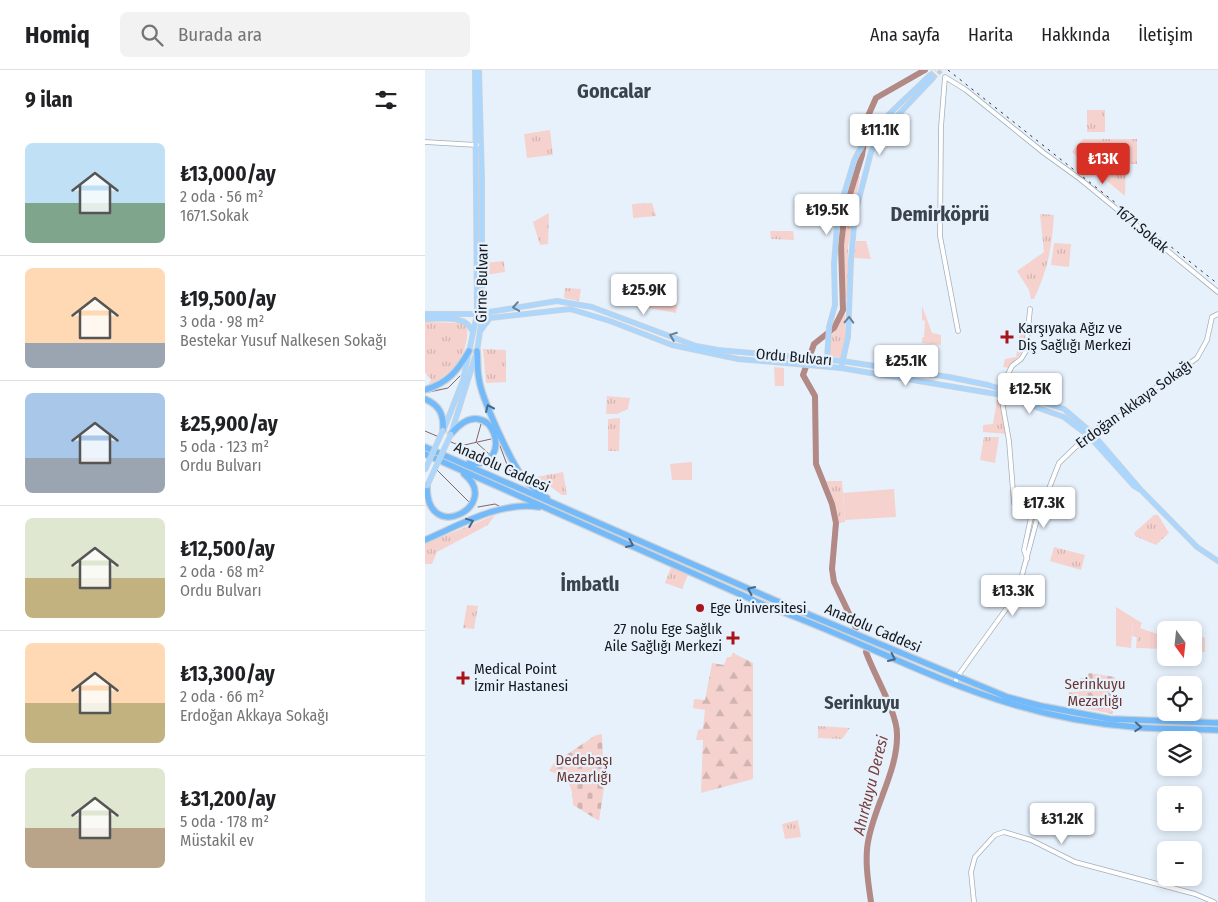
<!DOCTYPE html>
<html lang="tr">
<meta charset="utf-8">
<style>
body{margin:0;font-family:"Fira Sans Condensed",sans-serif;background:#f2f2f2;color:#202124;height:100vh;display:flex;flex-direction:column;font-size:19px;white-space:nowrap}
*{box-sizing:border-box;margin:0}
p{font-size:16px;color:#757577}
.icon{flex:none;width:28px;height:28px;fill:none;stroke:currentColor;stroke-width:2;stroke-linecap:round;stroke-linejoin:round}
.map{position:relative;flex:1;overflow:hidden}
.sheet{display:flex;flex-direction:column;background:#fff;width:425px}
.sheet>*{flex:none}
.needle{width:32px;rotate:165deg}
.controls{position:absolute;left:732px;top:551px;display:grid;gap:10px}
.controls a{display:grid;place-items:center;width:45px;height:45px;border-radius:8px;background:#fff;box-shadow:0 2px 8px #0003;font-size:25px}
.price{position:absolute;translate:-50% -42px;padding:0 11px;border-radius:5px;background:#fff;color:#222;font-size:16px;line-height:32px;filter:drop-shadow(0 1px 2px #0008)}
.price::after{content:'';position:absolute;left:50%;top:30px;width:15px;height:11px;margin-left:-8px;background:inherit;clip-path:polygon(0 0,100% 0,50% 100%)}
.price.active{background:#d93025;color:#fff}
ul{padding:0;list-style:none}
li{display:flex;align-items:center;gap:15px;height:125px;padding:0 25px}
li+li{border-top:1px solid #e0e0e0}
li span{display:grid;place-items:center;flex:none;width:140px;height:100px;border-radius:8px;color:#555}
li>.icon{margin-inline-start:auto}
span .icon{width:60px;height:60px;fill:#fffc;stroke-width:1}
li b{font-size:21px}
h2{display:flex;justify-content:space-between;align-items:center;height:60px;padding:0 25px;font-size:21px}
header{display:flex;align-items:center;gap:30px;box-sizing:border-box;height:70px;padding:0 25px;background:#fff;border-bottom:1px solid #e0e0e0}
header strong{font-size:24px}
nav{display:flex;gap:28px;margin-inline-start:auto;font-size:18px}
.search{width:350px;height:45px;background:#f2f2f2;display:flex;align-items:center;gap:12px;box-sizing:border-box;padding:0 18px;border-radius:8px;color:#757577;font-size:19px}
main{display:flex;flex:1;min-height:0}
.map>svg:first-child{display:block}
.green{fill:#f5d2ce}
.forest{fill:url(#forest-firs)}
.cemetery{fill:url(#cemetery-stones)}
.park{fill:url(#park-tufts)}
.lines{fill:none;stroke-linecap:round;stroke-linejoin:round}
.stream{stroke:#836765;stroke-width:1}
.river{stroke:#b28984;stroke-width:6}
.major-tunnel{stroke:#c7d0da;stroke-width:4.5;stroke-dasharray:4.5 2;stroke-linecap:butt}
.minor-casing{stroke:#a5afb9;stroke-width:5.5}
.major-casing{stroke:#d0d1d2;stroke-width:6}
.highway-casing{stroke:#d0d1d2;stroke-width:8}
.minor{stroke:#fff;stroke-width:4}
.major{stroke:#abd6fd;stroke-width:4.5}
.highway{stroke:#73bafb;stroke-width:5.5}
.rail{stroke:#2a2e33;stroke-width:1;stroke-dasharray:2.5 5;stroke-linecap:butt}
.major-bridge-casing{stroke:#d0d1d2;stroke-width:6;stroke-linecap:butt}
.major-bridge{stroke:#abd6fd;stroke-width:4.5}
.oneway{stroke:#688098}
.oneway2{stroke:#44698c}
.poi-dot{fill:#a9141b;stroke:#e6f1fc;stroke-width:2}
.labels{text-anchor:middle;stroke-width:4.5;stroke-linejoin:round;paint-order:stroke}
.street-label{font-size:15px;fill:#15181c;stroke:#e6f1fc}
.poi-label{font-size:15px;fill:#15181c;stroke:#e6f1fc;text-anchor:start}
.park-label{font-size:15px;fill:#6d3530;stroke:#e6f1fc}
.water-label{font-size:16px;font-style:italic;fill:#793f3a;stroke:#e6f1fc}
.quarter-label{font-size:18px;font-weight:bold;fill:#3a434b;stroke:#e6f1fc}
.district-label{font-size:20px;font-weight:bold;fill:#3a434b;stroke:#e6f1fc}
</style>
<header>
<strong>Homiq</strong>
<div class="search"><svg class="icon" aria-label="search" viewBox="0 0 24 24"><circle cx="10" cy="10" r="6"/><path d="M15 15l6 6"/></svg>Burada ara</div>
<nav><a>Ana sayfa</a><a>Harita</a><a>Hakkında</a><a>İletişim</a></nav>
</header>
<main>
<section class="sheet">
<h2>9 ilan<svg class="icon" aria-label="filters" viewBox="0 0 24 24"><path d="M4 7h16M4 17h16"/><circle cx="9" cy="7" r="2"/><circle cx="15" cy="17" r="2"/></svg></h2>
<ul>
<li><span style="background:linear-gradient(#bfe0f5 60%,#7fa58c 0)"><svg class="icon" aria-label="home" viewBox="0 0 24 24"><path d="M3 11l9-7 9 7M6 9v11h12V9"/></svg></span><div><b>₺13,000/ay</b><p>2 oda · 56 m²</p><p>1671.Sokak</p></div></li>
<li><span style="background:linear-gradient(#ffd9b3 75%,#9aa5b1 0)"><svg class="icon" aria-label="home" viewBox="0 0 24 24"><path d="M3 11l9-7 9 7M6 9v11h12V9"/></svg></span><div><b>₺19,500/ay</b><p>3 oda · 98 m²</p><p>Bestekar Yusuf Nalkesen Sokağı</p></div></li>
<li><span style="background:linear-gradient(#a9c7e8 65%,#9aa5b1 0)"><svg class="icon" aria-label="home" viewBox="0 0 24 24"><path d="M3 11l9-7 9 7M6 9v11h12V9"/></svg></span><div><b>₺25,900/ay</b><p>5 oda · 123 m²</p><p>Ordu Bulvarı</p></div></li>
<li><span style="background:linear-gradient(#dfe7d0 60%,#c2b280 0)"><svg class="icon" aria-label="home" viewBox="0 0 24 24"><path d="M3 11l9-7 9 7M6 9v11h12V9"/></svg></span><div><b>₺12,500/ay</b><p>2 oda · 68 m²</p><p>Ordu Bulvarı</p></div></li>
<li><span style="background:linear-gradient(#ffd9b3 60%,#c2b280 0)"><svg class="icon" aria-label="home" viewBox="0 0 24 24"><path d="M3 11l9-7 9 7M6 9v11h12V9"/></svg></span><div><b>₺13,300/ay</b><p>2 oda · 66 m²</p><p>Erdoğan Akkaya Sokağı</p></div></li>
<li><span style="background:linear-gradient(#dfe7d0 60%,#b9a48a 0)"><svg class="icon" aria-label="home" viewBox="0 0 24 24"><path d="M3 11l9-7 9 7M6 9v11h12V9"/></svg></span><div><b>₺31,200/ay</b><p>5 oda · 178 m²</p><p>Müstakil ev</p></div></li>
</ul>
</section>
<div class="map">
<svg width="793" height="832" viewBox="0 0 793 832">
<defs>
<pattern id="forest-firs" width="22" height="20" patternUnits="userSpaceOnUse" patternTransform="scale(1.25)"><rect width="22" height="20" fill="#f5d2ce"/><path d="M5 1l3.5 6h-7zM16 11l3.5 6h-7z" fill="#d1b4b0"/></pattern>
<pattern id="cemetery-stones" width="16" height="16" patternUnits="userSpaceOnUse" patternTransform="scale(1.25)"><rect width="16" height="16" fill="#f5d2ce"/><path d="M2 7V4a2 2 0 0 1 4 0v3zM10 15v-3a2 2 0 0 1 4 0v3z" fill="#d1b4b0"/></pattern>
<pattern id="park-tufts" width="24" height="20" patternUnits="userSpaceOnUse" patternTransform="scale(1.25)"><rect width="24" height="20" fill="#f5d2ce"/><path d="M3 7l-1-3M5 7V3M7 7l1-3M15 17l-1-3M17 17v-4M19 17l1-3" fill="none" stroke="#d1b4b0"/></pattern>
</defs>
<rect width="100%" height="100%" fill="#e6f1fc"/>
<g class="green">
<polygon points="497,236 507,263 516,265 516,275 497,273 497,268 499,267 500,251 497,250"/>
<polygon points="267,392 267,410 247,410 245,394"/>
<polygon points="469,419 471,447 420,450 418,423"/>
<polygon points="691,549 708,549 706,578 691,576"/>
</g>
<polygon class="forest" points="308,583 328,593 328,709 276,723 278,670 271,670 273,660 278,659 280,640 268,638 269,629 280,630 287,593 299,595 302,587 306,587"/>
<g class="cemetery">
<polygon points="664,603 690,607 688,644 642,635 644,622 654,622 655,608 662,608"/>
<path d="M177,664L179,718L174,751L148,735C148,715 143,707 124,701L129,693L171,665Z"/>
</g>
<g class="park">
<rect x="662" y="40" width="18" height="22"/>
<polygon points="125,60 128,85 102,88 99,64"/>
<polygon points="658,69 712,69 712,94 701,94 700,126 647,82"/>
<path d="M432,105L435,106L423,176V228H420C411,187 423,145 432,105Z"/>
<polygon points="227,133 231,146 208,148 207,134"/>
<polygon points="124,143 123,174 115,175 108,152"/>
<path d="M615,144L629,145C627,177 623,199 609,229H606L604,220L592,201L619,182Z"/>
<polygon points="345,161 368,161 369,170 346,169"/>
<polygon points="431,171 441,171 446,189 429,188"/>
<polygon points="629,173 646,174 644,197 626,195"/>
<polygon points="79,191 80,202 59,205 59,193"/>
<polygon points="140,218 156,219 154,231 139,228"/>
<polygon points="226,231 252,235 251,243 224,238"/>
<polygon points="420,235 420,271 416,288 403,286 405,266 410,262"/>
<path d="M0,252L38,253L42,256C45,283 27,305 3,315L6,310L0,302Z"/>
<polygon points="596,257 602,257 599,279 584,298 578,297 580,289 591,287"/>
<polygon points="472,277 483,279 480,296 469,294"/>
<polygon points="58,279 81,280 81,312 61,313"/>
<polygon points="349,297 359,298 359,316 350,316"/>
<polygon points="182,326 205,328 203,339 192,344 181,344"/>
<polygon points="572,330 577,330 582,364 558,362 558,355 568,354"/>
<polygon points="195,348 194,381 183,381 183,349"/>
<polygon points="559,367 574,367 570,393 555,390"/>
<polygon points="138,402 142,425 137,425 112,407"/>
<polygon points="401,411 417,411 420,452 414,453 406,422"/>
<polygon points="70,445 63,455 12,482 7,494 0,494 0,474"/>
<polygon points="729,445 733,445 744,463 731,475 710,466 709,463"/>
<polygon points="629,477 660,485 656,500 625,491"/>
<polygon points="246,497 263,505 257,519 240,513"/>
<polygon points="42,535 53,536 49,559 38,558"/>
<polygon points="691,537 717,553 715,558 741,567 741,579 711,578 712,567 707,566 708,549 691,549"/>
<polygon points="769,563 780,568 780,582 769,581"/>
<polygon points="393,656 425,658 417,669 393,668"/>
<polygon points="373,750 376,767 360,769 357,754"/>
</g>
<g class="lines">
<g class="stream">
<polyline points="4,322 23,318 35,306"/>
<polyline points="0,361 14,367"/>
<polyline points="24,371 35,376 66,369"/>
<polyline points="51,372 56,354"/>
<polyline points="52,373 64,384"/>
<polyline points="75,376 84,400 91,403"/>
<polyline points="54,390 59,380"/>
<polyline points="11,399 44,432"/>
<polyline points="53,437 70,434 74,436"/>
</g>
<g class="river">
<polyline points="431,558 409,512 407,499 411,453 407,434 391,394 390,326 378,305 389,274 409,258 418,240 416,175 420,140 437,85 443,46 451,28 500,0"/>
<path d="M441,582C449,605 472,642 472,664C473,699 451,733 444,767C439,787 443,812 446,832"/>
</g>
<g class="major-tunnel">
<polyline points="505,5 510,0"/>
<polyline points="508,8 517,0"/>
</g>
<g class="minor-casing">
<g id="minor">
<polyline points="0,72 52,75"/>
<polyline points="605,239 601,281 596,289 587,296 575,320 584,371 589,433 607,447"/>
<polyline points="533,261 515,166 516,57 520,7 541,20 619,83 655,109 793,222"/>
<polyline points="602,489 599,480 608,438 621,426"/>
<polyline points="530,614 532,607 592,524 612,449 634,393 666,362 707,339 725,322 772,288 782,270 787,247 793,244"/>
<polyline points="549,832 546,802 550,787 570,765 579,762 606,770 650,792 770,824 789,832"/>
</g>
</g>
<g class="major-casing">
<g id="major">
<polyline points="0,244 52,244 132,231 167,237 271,276 293,280 417,291 524,307 563,315 639,339 666,362 715,419 772,477 793,491"/>
<path d="M0,249C16,249 41,244 48,262"/>
<polyline points="56,260 65,248 145,239 185,251 247,275 313,289 416,298 577,325 639,347 664,366 709,416 714,419"/>
<path d="M402,290L404,257L410,235L409,194L413,144L429,91C442,60 481,29 505,5"/>
<polyline points="417,294 423,267 426,190 430,144 446,82 455,64 508,8"/>
<polyline points="19,359 38,310 52,244 50,0"/>
<polyline points="26,364 52,281 57,248 57,110 54,0"/>
</g>
</g>
<g class="highway-casing">
<g id="highway">
<path d="M52,281C53,290 52,300 54,309C56,327 88,398 101,411C107,418 115,423 122,428"/>
<path d="M0,320C22,313 32,302 44,281"/>
<path d="M0,329C14,335 19,344 18,360"/>
<path d="M26,364C67,315 93,401 44,393"/>
<polyline points="0,377 356,533 582,627 616,636 685,649 793,653"/>
<path d="M0,384L344,537C426,566 503,609 587,634C626,646 669,654 710,657C737,660 765,658 793,660"/>
<path d="M2,416C1,476 78,435 39,404"/>
<path d="M0,470C35,455 75,431 114,437"/>
</g>
</g>
<use href="#minor" class="minor"/>
<use href="#major" class="major"/>
<use href="#highway" class="highway"/>
<polyline class="rail" points="523,0 793,214"/>
<g class="major-bridge-casing">
<g id="major-bridge">
<polyline points="0,400 18,360"/>
<polyline points="2,416 26,364"/>
</g>
</g>
<use href="#major-bridge" class="major-bridge"/>
</g>
<defs><path id="oneway-chevron" d="M-2-3.5L2.5 0L-2 3.5" fill="none" stroke-width="1.6" stroke-linecap="round" stroke-linejoin="round" transform="scale(1.25)"/></defs>
<g class="oneway">
<use href="#oneway-chevron" transform="translate(91 237) rotate(171)"/>
<use href="#oneway-chevron" transform="translate(424 250) rotate(-88)"/>
<use href="#oneway-chevron" transform="translate(248 266) rotate(-159)"/>
</g>
<g class="oneway2">
<use href="#oneway-chevron" transform="translate(64 338) rotate(-114)"/>
<use href="#oneway-chevron" transform="translate(45 452) rotate(-22)"/>
<use href="#oneway-chevron" transform="translate(205 474) rotate(24)"/>
<use href="#oneway-chevron" transform="translate(326 520) rotate(-156)"/>
<use href="#oneway-chevron" transform="translate(467 588) rotate(25)"/>
<use href="#oneway-chevron" transform="translate(713 657) rotate(4)"/>
</g>
<g class="poi-dot">
<path d="M579.5 259.5h5v5h5v5h-5v5h-5v-5h-5v-5h5z"/>
<circle cx="275" cy="538" r="5"/>
<path d="M305.5 560.5h5v5h5v5h-5v5h-5v-5h-5v-5h5z"/>
<path d="M35.5 600.5h5v5h5v5h-5v5h-5v-5h-5v-5h5z"/>
</g>
<g class="labels">
<g class="street-label">
<text transform="translate(717 159) rotate(40)" y="5">1671.Sokak</text>
<text transform="translate(57 213) rotate(-89)" y="5">Girne Bulvarı</text>
<text transform="translate(369 287) rotate(5)" y="5">Ordu Bulvarı</text>
<text transform="translate(709 334) rotate(-36)" y="5">Erdoğan Akkaya Sokağı</text>
<text transform="translate(77 397) rotate(24)" y="5">Anadolu Caddesi</text>
<text transform="translate(448 558) rotate(23)" y="5">Anadolu Caddesi</text>
</g>
<g class="poi-label">
<text x="593" y="263">Karşıyaka Ağız ve<tspan x="593" dy="17">Diş Sağlığı Merkezi</tspan></text>
<text x="285" y="543">Ege Üniversitesi</text>
<text x="297" y="564" text-anchor="end">27 nolu Ege Sağlık<tspan x="297" dy="17">Aile Sağlığı Merkezi</tspan></text>
<text x="49" y="604">Medical Point<tspan x="49" dy="17">İzmir Hastanesi</tspan></text>
</g>
<g class="park-label">
<text x="670" y="619">Serinkuyu<tspan x="670" dy="17">Mezarlığı</tspan></text>
<text x="159" y="695">Dedebaşı<tspan x="159" dy="17">Mezarlığı</tspan></text>
</g>
<g class="water-label">
<text transform="translate(445 715) rotate(-76)" y="6">Ahırkuyu Deresi</text>
</g>
<g class="quarter-label">
<text x="437" y="639">Serinkuyu</text>
</g>
<g class="district-label">
<text x="189" y="28">Goncalar</text>
<text x="515" y="151">Demirköprü</text>
<text x="165" y="521">İmbatlı</text>
</g>
</g>
</svg>
<div class="controls">
<a><svg class="needle" viewBox="-14 -14 28 28"><path d="M0-13l5 13h-10z" fill="#e53935"/><path d="M0 13l5-13h-10z" fill="#757577"/></svg></a>
<a><svg class="icon" aria-label="locate" viewBox="0 0 24 24"><circle cx="12" cy="12" r="6"/><path d="M12 2v4M12 18v4M2 12h4M18 12h4"/></svg></a>
<a><svg class="icon" aria-label="layers" viewBox="0 0 24 24"><path d="M12 4l9 5-9 5-9-5zM3 14l9 5 9-5"/></svg></a>
<a>+</a>
<a>−</a>
</div>
<b class="price" style="left:455px;top:86px">₺11.1K</b>
<b class="price active" style="left:678px;top:115px">₺13K</b>
<b class="price" style="left:402px;top:166px">₺19.5K</b>
<b class="price" style="left:219px;top:246px">₺25.9K</b>
<b class="price" style="left:481px;top:317px">₺25.1K</b>
<b class="price" style="left:605px;top:345px">₺12.5K</b>
<b class="price" style="left:619px;top:459px">₺17.3K</b>
<b class="price" style="left:588px;top:547px">₺13.3K</b>
<b class="price" style="left:637px;top:775px">₺31.2K</b>
</div>
</main>
